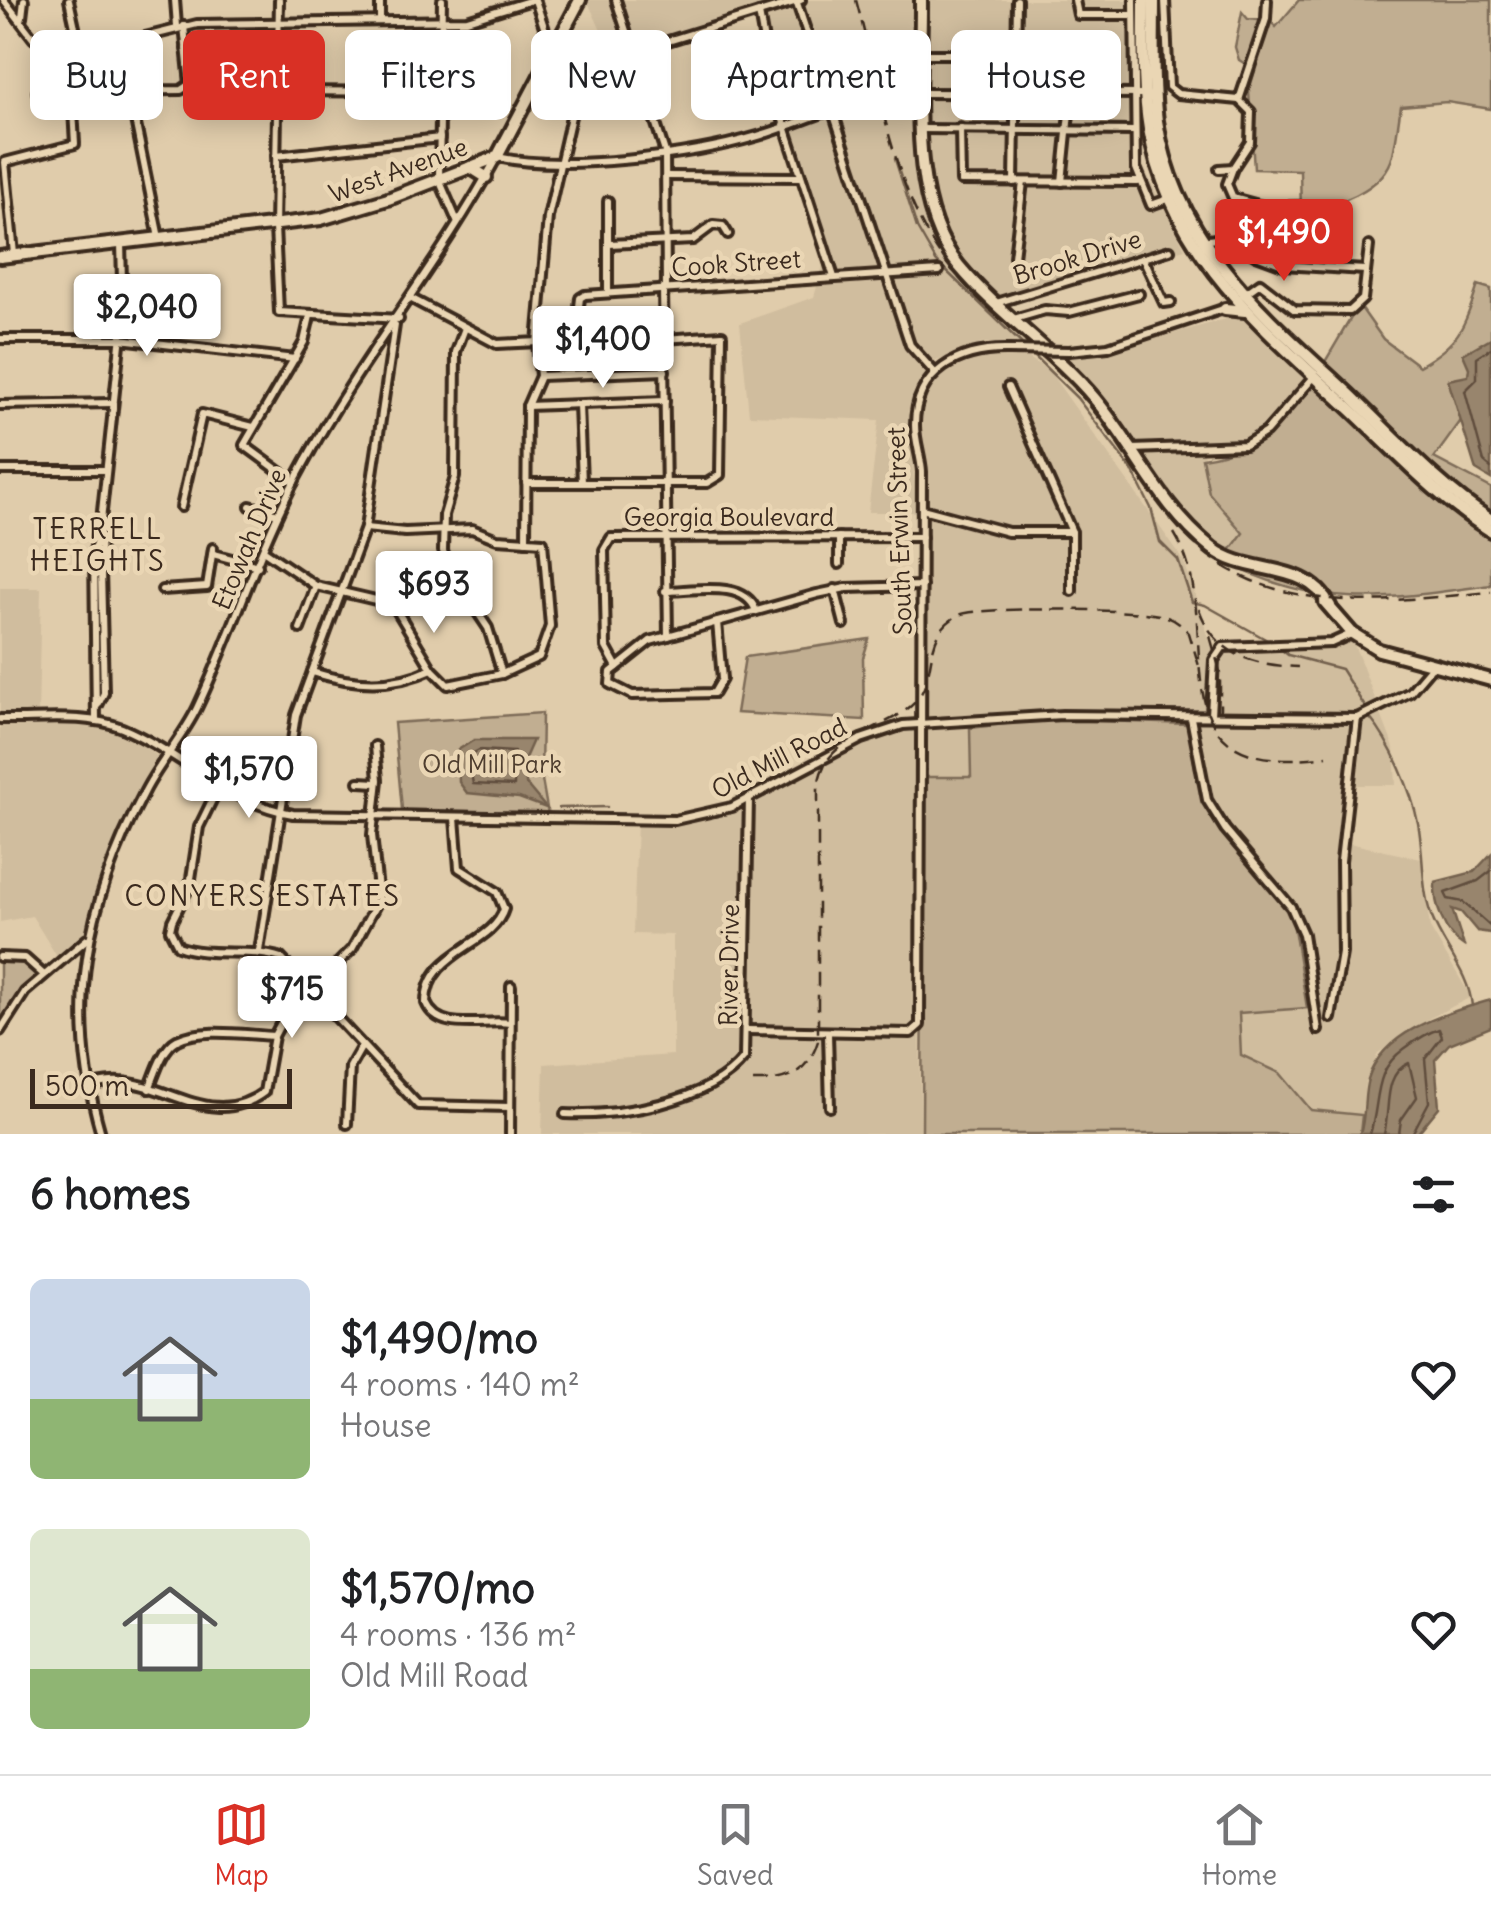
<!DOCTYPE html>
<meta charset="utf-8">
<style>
body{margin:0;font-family:Delius,sans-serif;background:#f2f2f2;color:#202124;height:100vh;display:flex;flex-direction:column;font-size:38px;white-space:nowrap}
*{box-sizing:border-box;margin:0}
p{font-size:32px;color:#757577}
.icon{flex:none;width:55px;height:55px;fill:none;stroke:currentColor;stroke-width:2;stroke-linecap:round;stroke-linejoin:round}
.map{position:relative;height:1134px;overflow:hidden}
.drawer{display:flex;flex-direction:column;background:#fff;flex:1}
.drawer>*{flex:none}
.banner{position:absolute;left:30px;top:30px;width:1432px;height:90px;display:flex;gap:20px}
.scale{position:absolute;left:30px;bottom:25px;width:262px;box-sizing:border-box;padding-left:10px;border:5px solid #3b2a1e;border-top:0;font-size:28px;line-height:35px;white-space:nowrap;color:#3b2a1e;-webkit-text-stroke:8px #ead6b4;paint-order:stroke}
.price{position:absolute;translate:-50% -85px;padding:0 22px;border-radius:10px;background:#fff;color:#222;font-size:32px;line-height:65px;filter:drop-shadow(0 2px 5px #0008)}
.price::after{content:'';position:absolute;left:50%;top:60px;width:30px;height:22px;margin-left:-15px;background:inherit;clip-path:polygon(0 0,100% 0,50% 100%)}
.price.selected{background:#d93025;color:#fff}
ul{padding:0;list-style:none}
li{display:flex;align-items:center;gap:30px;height:250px;padding:0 30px}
li span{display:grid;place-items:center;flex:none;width:280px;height:200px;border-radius:15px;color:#555}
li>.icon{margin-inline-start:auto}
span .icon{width:120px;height:120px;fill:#fffc;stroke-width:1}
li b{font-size:42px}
h2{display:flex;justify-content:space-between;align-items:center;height:120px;padding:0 30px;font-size:42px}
.tag{padding:0 35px;border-radius:15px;background:#fff;box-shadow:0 5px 25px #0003;font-size:35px;line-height:90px}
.tag.selected{background:#d93025;color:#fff}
.dock{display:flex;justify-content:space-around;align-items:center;height:140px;border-top:2px solid #e0e0e0;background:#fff;font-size:28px;color:#757577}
.dock a{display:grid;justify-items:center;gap:5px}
.dock .selected{color:#d93025}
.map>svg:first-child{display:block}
.built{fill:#d0bd9e}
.green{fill:#c1ae91;stroke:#7e6c58;stroke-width:2.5}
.water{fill:#98856d;stroke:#73614d;stroke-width:2.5}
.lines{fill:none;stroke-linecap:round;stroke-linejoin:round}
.shore{stroke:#604e3e;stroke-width:2.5}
.stream{stroke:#73614d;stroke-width:2.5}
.minor-casing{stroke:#3b2a1e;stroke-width:14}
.major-casing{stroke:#3b2a1e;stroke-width:18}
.minor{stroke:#ead6b4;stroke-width:6}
.major{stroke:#ead6b4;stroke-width:10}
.rail{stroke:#3b2a1e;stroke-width:2.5;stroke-dasharray:15 8;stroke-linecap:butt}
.minor-bridge-casing{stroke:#3b2a1e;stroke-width:14;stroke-linecap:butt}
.minor-bridge{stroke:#ead6b4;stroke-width:6}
.labels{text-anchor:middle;stroke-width:9;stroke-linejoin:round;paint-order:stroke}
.street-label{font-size:25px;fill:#3b2a1e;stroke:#ead6b4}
.park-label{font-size:25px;fill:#4f3e2f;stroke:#ead6b4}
.neighbourhood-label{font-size:28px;letter-spacing:2.5px;fill:#3b2a1e;stroke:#ead6b4}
</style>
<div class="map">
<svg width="1491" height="1134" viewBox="0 0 1491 1134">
<rect width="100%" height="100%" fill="#e0ccab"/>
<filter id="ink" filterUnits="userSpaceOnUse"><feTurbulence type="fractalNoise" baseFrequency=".01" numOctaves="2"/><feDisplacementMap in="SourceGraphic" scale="20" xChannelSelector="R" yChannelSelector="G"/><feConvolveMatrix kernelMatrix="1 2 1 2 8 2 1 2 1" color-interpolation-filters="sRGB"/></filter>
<g filter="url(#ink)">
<g class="built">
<polygon points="587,0 1131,0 1133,147 1185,249 991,301 1037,344 984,343 934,362 914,391 908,414 918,512 868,512 879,420 749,415 740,323 814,297 824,262 789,161 756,18 615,61"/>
<polygon points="1241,315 1297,359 1307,377 1267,427 1234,445 1133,444 1060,357 1101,353"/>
<polygon points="970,352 1029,358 1049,371 1184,561 1213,651 1224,641 1352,639 1394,748 1396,785 1356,785 1349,843 1421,859 1430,928 1471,997 1430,1018 1378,1053 1365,1083 1362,1115 1311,1110 1258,1061 1241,1055 1239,1013 1306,1008 1304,973 1292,916 1215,818 1197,781 1188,724 1215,714 927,718 927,485 922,414 928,393 940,375"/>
<polygon points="1203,452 1209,493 1243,534 1227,552 1185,520 1138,453"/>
<polygon points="0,588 41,588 38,716 0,715"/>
<polygon points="0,723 96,724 121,731 159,757 108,861 83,940 59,960 32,916 0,922"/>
<polygon points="917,728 921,1134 542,1134 544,1064 673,1055 673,935 633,934 637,823 683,825 737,811 746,815 751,879 754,802 886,732"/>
<polygon points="970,728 971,777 924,777 927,729"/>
</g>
<g class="green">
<path d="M1299,0H1491V109L1447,102L1401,106C1398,122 1397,138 1393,154C1386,190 1333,207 1301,211L1300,170L1254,169L1249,91L1255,70L1239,60L1235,47L1242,12L1248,19L1270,21L1276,27Z"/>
<path d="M1478,285L1491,289V379L1434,458L1491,488V585C1382,600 1325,611 1222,561L1243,533L1209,493L1202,458C1290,447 1316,372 1359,305L1383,339L1419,366C1459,344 1464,328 1478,285Z"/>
<polygon points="869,639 863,658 864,720 736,713 745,657"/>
<polygon points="542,713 541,774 548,814 402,809 394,723"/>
<polygon points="1048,719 1188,724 1197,781 1215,818 1292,916 1307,1008 1239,1013 1241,1055 1280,1073 1311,1110 1362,1115 1360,1134 922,1134 924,777 971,777 970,728"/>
<polygon points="0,959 25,960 40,974 17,996 0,1025"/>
</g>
<g class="water">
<polygon points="1491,338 1491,479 1476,470 1448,380 1468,376 1469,368 1463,354"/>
<polygon points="474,740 533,740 525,758 526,784 546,808 519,798 467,793 459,782 458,750"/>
<path d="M1491,854V933L1477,931L1461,912L1452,909L1464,946C1444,934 1434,905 1435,882L1474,872Z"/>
<path d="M1491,1000V1027L1449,1044L1435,1060L1439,1107L1417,1134H1360C1366,1116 1363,1096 1368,1079C1383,1030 1447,1013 1491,1000Z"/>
</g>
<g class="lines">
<g class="shore">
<polyline points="1491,348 1477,357 1477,379 1465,391 1484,462 1491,468"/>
<polygon points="479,750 514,752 514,786 473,784 468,756"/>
<polyline points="1491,871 1478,881 1445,893 1448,899 1463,902 1491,927"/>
<path d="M1370,1134C1381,1100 1372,1072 1404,1049C1416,1040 1426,1033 1439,1029L1442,1037L1425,1059L1429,1102L1412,1134"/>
<path d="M1384,1134C1391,1109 1382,1075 1409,1063L1417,1097L1401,1120L1399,1134"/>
</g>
<g class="stream">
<polyline points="895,159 917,228 936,261 1024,346"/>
<polyline points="1030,352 1077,398 1132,470 1151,508 1160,542 1178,560 1192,602 1205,605 1269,641"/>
<polyline points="1278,647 1288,655 1341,669 1367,710"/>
<path d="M1370,718C1391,743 1412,792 1418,823C1424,853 1421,887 1431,915C1443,947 1469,973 1472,1006"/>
<polyline points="559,808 607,807"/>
</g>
<g class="minor-casing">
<g id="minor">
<polyline points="4,0 34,39 133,40 197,24 467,20 532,0"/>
<polyline points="69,0 78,41"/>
<polyline points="175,0 177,26"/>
<polyline points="279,0 275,227 279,312 399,319"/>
<polyline points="535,0 552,51"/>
<polyline points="616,0 665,152 666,288"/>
<polyline points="796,0 910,345 935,373"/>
<polyline points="1075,0 1078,15 1134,15"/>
<polyline points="1134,0 1136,168 1151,205 1168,199"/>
<polyline points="1165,0 1169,87 1178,94 1239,100 1251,112 1250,142 1233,168 1219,169"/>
<polyline points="759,13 772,86 834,277"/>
<polyline points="22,17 24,0"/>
<polyline points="380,21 380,0"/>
<polyline points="184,26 190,84"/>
<polyline points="186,49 277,51"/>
<polyline points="922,54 1017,54"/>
<polyline points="766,55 811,44"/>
<polyline points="538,81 801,0"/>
<polyline points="129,90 159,238"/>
<polyline points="37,92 181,90 190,84 275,91 440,92"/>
<polyline points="922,93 1144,94"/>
<polyline points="1239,100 1266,19 1267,0"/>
<polyline points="960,128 961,181 1138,182"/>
<polyline points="923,129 1135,131"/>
<polyline points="276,156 440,138"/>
<polyline points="1233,168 1227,184 1233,198 1266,207 1299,206"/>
<polyline points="666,176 800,177"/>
<polyline points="439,178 442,0"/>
<polyline points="1014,182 1017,0"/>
<polyline points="1062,182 1071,93"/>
<polyline points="441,184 457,221"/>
<polyline points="1202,241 1229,237 1256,255 1283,265 1365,270"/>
<polyline points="609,244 693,240 713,225 723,226 728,234"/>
<polyline points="14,254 5,162 75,144 72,92"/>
<polyline points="1014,257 1023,182"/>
<polyline points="1143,258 1164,303 1171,302"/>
<polyline points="663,288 668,636"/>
<polyline points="608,293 608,201"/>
<polyline points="1243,295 1260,283 1295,310 1350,311 1363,299 1369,246"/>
<polyline points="412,299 497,344 664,336"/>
<polyline points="996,303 1170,250"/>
<polyline points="1014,319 1045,310 1069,312 1139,294"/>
<polyline points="465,328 456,352 455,477 444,515 443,551 450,571 488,628 502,674"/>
<polyline points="0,339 120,339 295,359"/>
<polyline points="575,340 580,298 585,295 939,271"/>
<polyline points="1069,351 1108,347 1226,308"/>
<polyline points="540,376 665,371"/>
<polyline points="1008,387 1072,532 1072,591"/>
<polyline points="0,405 113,403"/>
<polyline points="579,405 582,483"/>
<polyline points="527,406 665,401"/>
<polyline points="1132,449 1245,445 1266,432 1314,377"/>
<polyline points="0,470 106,470"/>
<polyline points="294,482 244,445 304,342 310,316"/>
<polyline points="526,483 707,483 720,475 722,335 664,339"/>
<polyline points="250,506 278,514"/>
<polyline points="181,507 202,414 253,427"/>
<polyline points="922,509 1008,532 1072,532"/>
<polyline points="839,537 839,564"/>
<polyline points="526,541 527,406 540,376 537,343 548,217 582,68"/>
<polyline points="263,550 316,586 393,604 432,669 448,685 502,674 539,657 550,626 543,542 497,539 472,529 405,532 365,528"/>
<polyline points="213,554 258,566"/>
<polyline points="835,589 844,624"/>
<polyline points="162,590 207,587 213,548"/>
<path d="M665,591C693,591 745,579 756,611"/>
<polyline points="717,622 722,679 714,693 632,695 610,684 611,672 650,641 817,594 846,588 922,586"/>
<polyline points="300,629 316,586"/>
<polyline points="617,667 606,647 604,550 611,538 922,537"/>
<path d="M312,672C354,685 392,688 432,669"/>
<polyline points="98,705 104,693 100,530 123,316 121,244"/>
<polyline points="1211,715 1214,660 1223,647 1331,643 1351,634"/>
<polyline points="1191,718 1207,800 1225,829 1291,907 1303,934 1318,1030"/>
<path d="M0,719C38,720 86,713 122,728C182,753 227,803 293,814L675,820L732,807L861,739L903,725L1062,715L1357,718L1410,692L1433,665"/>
<polyline points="96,721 94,550 99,534"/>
<polyline points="359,782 377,783"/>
<path d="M219,786L199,827L190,885L172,921L170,930L178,946C210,958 248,947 281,958L418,1105L510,1107"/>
<path d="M455,818L459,868L497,892L504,909C493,946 426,951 426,1003C439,1034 483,1019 510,1023"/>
<polyline points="259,951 296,715 365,528 395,325"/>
<polyline points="0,957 25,958 44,975"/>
<polyline points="1331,1018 1342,953 1341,861 1357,718"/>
<path d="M748,1030L911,1033L920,1025L922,472C921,456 915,441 915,425C915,371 960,349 1008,350"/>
<polyline points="0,1031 25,992 87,939"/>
<polyline points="828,1034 830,1107"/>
<path d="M88,1086C98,1084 109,1081 120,1082C169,1084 214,1130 264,1092L274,1036L283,1019L352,949L379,899L372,835L378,780L375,746"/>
<path d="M149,1089C155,1075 162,1048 177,1040C202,1027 247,1035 274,1036"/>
<path d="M565,1114C620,1116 708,1103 744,1058L749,798"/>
<polyline points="347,1124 350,1067 362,1046"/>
<path d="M101,1134C65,1009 85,904 145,791C160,762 183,737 197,708C235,628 260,542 303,465C361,358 439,264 497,157C565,172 690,156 758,136C812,120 864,91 921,89"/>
<polyline points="510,1134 511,986"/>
</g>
</g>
<g class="major-casing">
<g id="major">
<path d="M921,0C922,80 905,201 959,266C999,314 1054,350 1095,399C1136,448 1160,507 1212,548C1248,577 1306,559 1330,606"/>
<path d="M1144,0C1144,43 1142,87 1149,129C1170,252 1261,326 1348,407C1394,450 1437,498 1491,531"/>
<path d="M1154,0C1154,40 1152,82 1157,121C1175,243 1264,315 1349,394C1394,437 1438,486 1491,520"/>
<polyline points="470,167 486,177"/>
<polyline points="0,257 321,219 388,199 497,157 580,0"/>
<polyline points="1225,309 1245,311"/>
<polyline points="1325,602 1352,633 1379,650 1491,680"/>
</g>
</g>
<use href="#minor" class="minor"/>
<use href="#major" class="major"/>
<g class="rail">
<path d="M856,0C876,74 888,158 923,226C955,290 1019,331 1068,381C1132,447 1160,542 1250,580C1328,612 1410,599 1491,592"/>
<path d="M1174,533C1232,626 1140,783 1327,756"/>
<path d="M1199,609C1216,656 1253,665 1298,667"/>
<polyline points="1210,636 1220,671 1220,710"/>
<path d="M753,1081C785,1082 808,1074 818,1041V787C824,735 878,734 911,706C941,680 919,635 959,615C978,606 1141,609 1164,616C1174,619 1182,625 1189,633L1199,666"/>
</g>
<g class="minor-bridge-casing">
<polyline id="minor-bridge" points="1008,350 1069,351"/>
</g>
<use href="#minor-bridge" class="minor-bridge"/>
</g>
</g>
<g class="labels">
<g class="street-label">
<text transform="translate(398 170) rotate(-20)" y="9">West Avenue</text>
<text transform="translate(1077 257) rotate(-17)" y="9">Brook Drive</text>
<text transform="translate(736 263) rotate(-4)" y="9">Cook Street</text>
<text x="729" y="526">Georgia Boulevard</text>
<text transform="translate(899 531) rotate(-92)" y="9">South Erwin Street</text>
<text transform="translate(249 539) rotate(-67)" y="9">Etowah Drive</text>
<text transform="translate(779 758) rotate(-27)" y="9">Old Mill Road</text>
<text transform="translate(729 965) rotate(-89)" y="9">River Drive</text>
</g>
<g class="park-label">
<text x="492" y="773">Old Mill Park</text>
</g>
<g class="neighbourhood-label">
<text x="98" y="539">TERRELL<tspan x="98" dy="32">HEIGHTS</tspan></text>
<text x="263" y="906">CONYERS ESTATES</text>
</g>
</g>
</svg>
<div class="scale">500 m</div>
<b class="price selected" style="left:1284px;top:284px">$1,490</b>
<b class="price" style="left:147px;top:359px">$2,040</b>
<b class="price" style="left:603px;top:391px">$1,400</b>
<b class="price" style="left:434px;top:636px">$693</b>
<b class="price" style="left:249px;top:821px">$1,570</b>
<b class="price" style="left:292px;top:1041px">$715</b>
<div class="banner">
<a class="tag">Buy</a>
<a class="tag selected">Rent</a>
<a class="tag">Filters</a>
<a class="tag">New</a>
<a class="tag">Apartment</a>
<a class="tag">House</a>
</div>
</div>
<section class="drawer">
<h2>6 homes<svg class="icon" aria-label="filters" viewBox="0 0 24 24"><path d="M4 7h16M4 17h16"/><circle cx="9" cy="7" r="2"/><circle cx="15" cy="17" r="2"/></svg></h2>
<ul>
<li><span style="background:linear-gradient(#c9d6e8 60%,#8fb573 0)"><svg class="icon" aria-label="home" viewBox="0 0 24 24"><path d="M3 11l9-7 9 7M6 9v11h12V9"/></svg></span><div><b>$1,490/mo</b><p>4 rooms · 140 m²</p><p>House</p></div><svg class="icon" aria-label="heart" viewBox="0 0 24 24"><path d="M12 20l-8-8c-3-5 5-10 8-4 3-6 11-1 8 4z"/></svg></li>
<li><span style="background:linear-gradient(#dfe7d0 70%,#8fb573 0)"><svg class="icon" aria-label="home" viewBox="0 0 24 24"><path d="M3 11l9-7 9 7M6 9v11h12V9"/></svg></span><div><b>$1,570/mo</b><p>4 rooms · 136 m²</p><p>Old Mill Road</p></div><svg class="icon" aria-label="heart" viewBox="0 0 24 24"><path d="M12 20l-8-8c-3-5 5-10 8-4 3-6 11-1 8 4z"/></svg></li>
</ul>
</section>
<nav class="dock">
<a class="selected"><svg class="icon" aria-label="map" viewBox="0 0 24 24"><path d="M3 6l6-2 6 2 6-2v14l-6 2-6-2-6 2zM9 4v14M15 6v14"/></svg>Map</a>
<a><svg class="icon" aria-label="saved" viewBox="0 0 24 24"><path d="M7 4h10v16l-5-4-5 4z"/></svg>Saved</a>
<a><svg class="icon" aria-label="home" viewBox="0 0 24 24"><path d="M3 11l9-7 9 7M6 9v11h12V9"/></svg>Home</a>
</nav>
